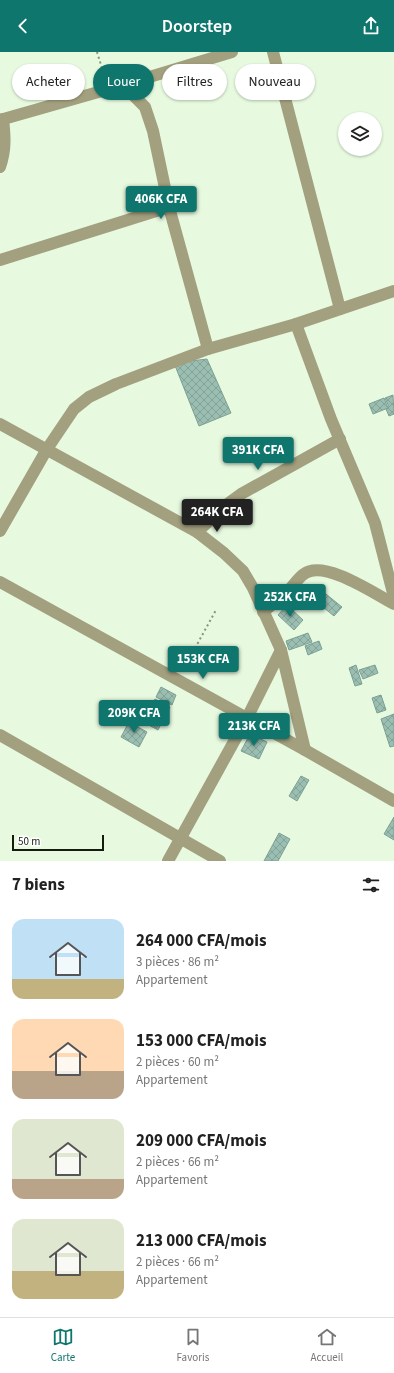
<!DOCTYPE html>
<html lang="fr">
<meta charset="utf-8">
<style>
body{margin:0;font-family:"Source Sans 3",sans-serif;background:#f6f6f6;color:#222;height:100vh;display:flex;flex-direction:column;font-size:15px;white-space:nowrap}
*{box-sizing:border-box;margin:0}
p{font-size:13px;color:#767676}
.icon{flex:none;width:22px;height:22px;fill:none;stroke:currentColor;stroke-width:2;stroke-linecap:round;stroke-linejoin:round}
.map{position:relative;height:809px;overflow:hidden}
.side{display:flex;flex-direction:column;background:#fff;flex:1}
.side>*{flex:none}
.guide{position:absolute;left:12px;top:12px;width:370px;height:36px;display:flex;gap:8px}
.fabs{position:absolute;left:338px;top:60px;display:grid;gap:8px}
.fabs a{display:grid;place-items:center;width:44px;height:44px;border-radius:50%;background:#fff;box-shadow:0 1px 3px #0004;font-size:20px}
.scale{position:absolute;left:12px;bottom:10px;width:92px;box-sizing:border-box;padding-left:4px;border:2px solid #141b11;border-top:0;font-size:11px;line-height:14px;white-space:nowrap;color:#141b11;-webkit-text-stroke:3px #fff;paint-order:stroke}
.price{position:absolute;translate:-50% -34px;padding:0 9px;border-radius:4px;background:#0f766e;color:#fff;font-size:13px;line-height:26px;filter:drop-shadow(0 1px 2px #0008)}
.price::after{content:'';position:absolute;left:50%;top:24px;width:12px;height:9px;margin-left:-6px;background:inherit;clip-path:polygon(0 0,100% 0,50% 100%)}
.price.on{background:#222;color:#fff}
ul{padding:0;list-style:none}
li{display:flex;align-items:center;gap:12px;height:100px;padding:0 12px}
li span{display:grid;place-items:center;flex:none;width:112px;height:80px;border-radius:12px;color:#555}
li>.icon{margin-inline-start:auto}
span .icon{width:48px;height:48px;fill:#fffc;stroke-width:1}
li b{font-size:17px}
h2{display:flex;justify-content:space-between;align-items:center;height:48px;padding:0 12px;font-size:17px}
.tag{padding:0 14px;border-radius:18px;background:#fff;box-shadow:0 1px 3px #0004;font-size:14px;line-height:36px}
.tag.on{background:#0f766e;color:#fff}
header{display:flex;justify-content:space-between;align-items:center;height:52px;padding:0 12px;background:#0f766e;color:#fff;font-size:18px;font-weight:600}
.tab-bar{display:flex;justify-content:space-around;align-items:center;height:56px;border-top:1px solid #e0e0e0;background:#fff;font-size:11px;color:#767676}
.tab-bar a{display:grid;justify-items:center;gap:2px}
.tab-bar .on{color:#0f766e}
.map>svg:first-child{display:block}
.building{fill:url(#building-cross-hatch);stroke:#7ea094}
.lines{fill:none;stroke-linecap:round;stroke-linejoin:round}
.path{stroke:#869380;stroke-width:2;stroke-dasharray:2 3;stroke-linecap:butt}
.minor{stroke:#a3a07f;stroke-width:12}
</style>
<header><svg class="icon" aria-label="back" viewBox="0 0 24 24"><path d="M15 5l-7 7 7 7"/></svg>Doorstep<svg class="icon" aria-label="share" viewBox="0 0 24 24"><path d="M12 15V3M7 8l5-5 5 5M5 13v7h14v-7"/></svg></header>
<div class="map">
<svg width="394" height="809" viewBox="0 0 394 809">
<defs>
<pattern id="building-cross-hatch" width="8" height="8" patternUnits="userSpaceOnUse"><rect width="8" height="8" fill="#9abeb1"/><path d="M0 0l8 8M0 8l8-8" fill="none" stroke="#84a397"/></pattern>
</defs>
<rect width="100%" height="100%" fill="#e7fadf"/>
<g class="building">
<polygon points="207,307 231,361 199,374 174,311"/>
<polygon points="393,343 394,362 389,364 386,357 389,355 385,346"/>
<polygon points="384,346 388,356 373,362 369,352"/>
<polygon points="316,534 342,555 334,564 308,543"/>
<polygon points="287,553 303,568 294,578 278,563"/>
<polygon points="308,581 312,590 289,598 286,589"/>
<polygon points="319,589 322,597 308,603 305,594"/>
<polygon points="356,613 362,632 355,634 349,616"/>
<polygon points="375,613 378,621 363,627 359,618"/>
<polygon points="161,635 176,643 172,653 156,645"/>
<polygon points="381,643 386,658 377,661 372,646"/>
<polygon points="155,647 170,655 158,678 143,670"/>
<polygon points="394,662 394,694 390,695 381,667"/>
<polygon points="129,670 147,680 139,695 121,685"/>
<polygon points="250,682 267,690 259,707 241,699"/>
<polygon points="301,724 309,728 297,749 289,744"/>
<polygon points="394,765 394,788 384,782"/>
<polygon points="279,781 290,787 278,809 264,809"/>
</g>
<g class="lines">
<g class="path">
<polyline points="97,0 105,26"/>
<polyline points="183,618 216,558"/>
</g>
<g class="minor">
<polyline points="273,0 340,257"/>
<polyline points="123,33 145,55 153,79 169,155 208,297"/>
<polyline points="0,68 123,33 232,0"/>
<path d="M0,115C6,98 5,84 3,67"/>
<polyline points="0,208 169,155"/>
<polyline points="296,272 331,367 375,471 394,545"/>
<polyline points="0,372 197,480 224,501 243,519 253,536 281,598 305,698"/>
<polyline points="0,479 47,397 74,357 89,345 116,332 208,297 296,272 394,239"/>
<polyline points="197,480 226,453 241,442 340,387"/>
<polyline points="0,530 305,698 394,749"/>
<path d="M263,560C271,553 281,546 289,538C294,533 298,526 304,522C324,507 375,542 394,552"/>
<polyline points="0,683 220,809"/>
<polyline points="168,809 247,666 281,598"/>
</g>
</g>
</svg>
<div class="fabs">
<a><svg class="icon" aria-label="layers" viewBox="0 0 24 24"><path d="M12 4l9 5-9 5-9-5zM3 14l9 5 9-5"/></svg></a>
</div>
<div class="scale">50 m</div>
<b class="price" style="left:161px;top:168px">406K CFA</b>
<b class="price" style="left:258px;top:419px">391K CFA</b>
<b class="price on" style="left:217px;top:481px">264K CFA</b>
<b class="price" style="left:290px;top:566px">252K CFA</b>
<b class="price" style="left:203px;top:628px">153K CFA</b>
<b class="price" style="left:134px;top:682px">209K CFA</b>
<b class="price" style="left:254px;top:695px">213K CFA</b>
<div class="guide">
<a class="tag">Acheter</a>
<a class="tag on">Louer</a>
<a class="tag">Filtres</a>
<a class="tag">Nouveau</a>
</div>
</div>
<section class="side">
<h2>7 biens<svg class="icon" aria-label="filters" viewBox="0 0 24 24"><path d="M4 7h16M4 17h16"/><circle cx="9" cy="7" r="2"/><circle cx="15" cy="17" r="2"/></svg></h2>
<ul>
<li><span style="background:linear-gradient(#bfe0f5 75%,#c2b280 0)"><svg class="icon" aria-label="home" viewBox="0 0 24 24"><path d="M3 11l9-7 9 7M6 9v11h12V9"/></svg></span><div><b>264 000 CFA/mois</b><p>3 pièces · 86 m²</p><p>Appartement</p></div></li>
<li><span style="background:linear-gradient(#ffd9b3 65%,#b9a48a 0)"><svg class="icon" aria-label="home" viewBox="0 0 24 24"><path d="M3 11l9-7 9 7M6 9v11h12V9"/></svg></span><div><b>153 000 CFA/mois</b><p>2 pièces · 60 m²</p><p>Appartement</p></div></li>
<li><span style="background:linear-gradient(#dfe7d0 75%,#b9a48a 0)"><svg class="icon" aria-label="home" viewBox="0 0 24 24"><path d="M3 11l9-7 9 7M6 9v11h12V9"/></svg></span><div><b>209 000 CFA/mois</b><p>2 pièces · 66 m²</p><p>Appartement</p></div></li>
<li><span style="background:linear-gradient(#dfe7d0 65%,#c2b280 0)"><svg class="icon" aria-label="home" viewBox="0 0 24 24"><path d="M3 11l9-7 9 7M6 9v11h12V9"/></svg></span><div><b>213 000 CFA/mois</b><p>2 pièces · 66 m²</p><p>Appartement</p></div></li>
</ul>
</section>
<nav class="tab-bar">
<a class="on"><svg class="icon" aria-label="map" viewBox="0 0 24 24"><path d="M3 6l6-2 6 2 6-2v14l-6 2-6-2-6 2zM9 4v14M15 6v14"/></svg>Carte</a>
<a><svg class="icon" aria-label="saved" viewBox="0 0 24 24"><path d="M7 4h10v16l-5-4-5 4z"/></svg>Favoris</a>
<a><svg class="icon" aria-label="home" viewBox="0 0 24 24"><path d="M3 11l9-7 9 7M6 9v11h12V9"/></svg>Accueil</a>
</nav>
